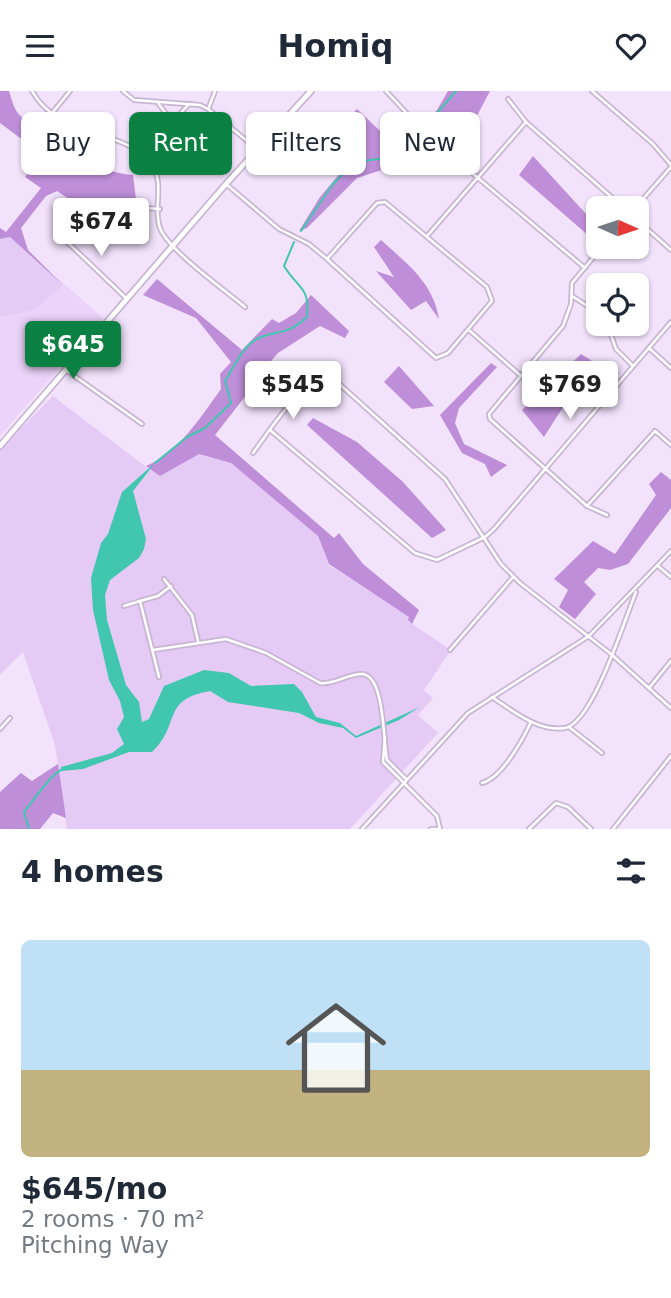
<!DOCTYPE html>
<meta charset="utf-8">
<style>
body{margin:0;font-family:"DejaVu Sans",sans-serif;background:#f2f2f3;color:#1f2937;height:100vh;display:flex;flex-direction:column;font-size:26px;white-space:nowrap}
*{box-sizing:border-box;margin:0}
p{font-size:23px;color:#747a83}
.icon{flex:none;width:38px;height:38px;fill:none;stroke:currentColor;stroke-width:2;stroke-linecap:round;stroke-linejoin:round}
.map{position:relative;height:738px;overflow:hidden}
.sheet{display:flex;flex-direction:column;background:#fff;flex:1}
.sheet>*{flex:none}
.banner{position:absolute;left:21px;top:21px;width:630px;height:63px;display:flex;gap:14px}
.needle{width:46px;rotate:93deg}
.fabs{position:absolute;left:586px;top:105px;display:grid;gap:14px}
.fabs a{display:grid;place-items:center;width:63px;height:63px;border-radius:10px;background:#fff;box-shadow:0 2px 5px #0004;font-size:35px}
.price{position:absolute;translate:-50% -60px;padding:0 16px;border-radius:7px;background:#fff;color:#222;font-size:23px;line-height:46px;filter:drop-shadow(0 2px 4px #0008)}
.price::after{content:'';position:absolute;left:50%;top:42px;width:21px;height:16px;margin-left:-10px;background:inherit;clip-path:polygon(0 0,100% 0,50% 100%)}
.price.selected{background:#0b8043;color:#fff}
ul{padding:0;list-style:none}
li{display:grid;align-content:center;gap:14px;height:371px;padding:0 21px}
li span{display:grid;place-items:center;height:217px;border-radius:10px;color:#555}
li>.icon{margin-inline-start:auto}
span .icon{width:126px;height:126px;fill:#fffc;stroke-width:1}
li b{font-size:30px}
h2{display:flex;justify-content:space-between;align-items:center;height:84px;padding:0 21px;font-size:30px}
.pill{padding:0 24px;border-radius:10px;background:#fff;box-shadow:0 2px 5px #0004;font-size:24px;line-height:63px}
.pill.selected{background:#0b8043;color:#fff}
header{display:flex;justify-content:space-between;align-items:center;height:91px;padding:0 21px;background:#fff;font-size:32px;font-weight:800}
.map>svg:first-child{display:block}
.built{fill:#ebd3fa}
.green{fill:#e6caf6}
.forest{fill:#be8ed9}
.water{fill:#41c6af}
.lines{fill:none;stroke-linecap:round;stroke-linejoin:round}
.stream{stroke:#41c6af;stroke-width:2}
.minor-casing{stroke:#c8b5d4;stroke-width:6}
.secondary-casing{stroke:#c8b5d4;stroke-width:8}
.minor{stroke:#fff;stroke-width:2.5}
.secondary{stroke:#fff;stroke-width:4.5}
</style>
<header><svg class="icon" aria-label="menu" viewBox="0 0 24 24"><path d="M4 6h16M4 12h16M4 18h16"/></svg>Homiq<svg class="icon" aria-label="heart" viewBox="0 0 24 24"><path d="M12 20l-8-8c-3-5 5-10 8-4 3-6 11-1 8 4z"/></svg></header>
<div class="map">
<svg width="671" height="738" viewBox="0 0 671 738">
<rect width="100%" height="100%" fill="#f2e2fc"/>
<polygon class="built" points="10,146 103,227 0,345 0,148"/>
<g class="green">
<polygon points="10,146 63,194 35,219 0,226 0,148"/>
<polygon points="53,305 150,379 199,363 231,372 318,445 329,474 410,526 408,530 451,559 424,599 433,607 418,624 438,642 350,738 67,738 55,654 23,561 0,584 0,358"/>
</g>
<g class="forest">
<path d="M0,0H9C11,6 13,15 17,21C42,51 95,81 133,84L137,117L111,109L91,123L57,100L46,105L21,137L28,159L63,194L10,146L0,148V137L6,141L41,97L25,86L43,64L0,32Z"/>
<polygon points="448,0 490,0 470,38 441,32 433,44 423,33 437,19"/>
<polygon points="357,18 397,56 418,39 425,45 408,65 388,77 357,87 307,137 299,140 320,106 358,61 335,42"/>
<polygon points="533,65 598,136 598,153 519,84"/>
<path d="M381,149C407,173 433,191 439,228L426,210L411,219L376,180L394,186L374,156Z"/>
<path d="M157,188L242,259L272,228L279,232L296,222L311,204L349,240L345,247L320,235L278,262L271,270L276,277L254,306L247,303L215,344L334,447L339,442L363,473L419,519L412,533L408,529L409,526L329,473L318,445L231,372L199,363L160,385L146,375C179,361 200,327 221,298L220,283L231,271L196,227L143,204Z"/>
<polygon points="581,263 592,270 544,346 522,319"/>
<polygon points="491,272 497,276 459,317 455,332 464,353 507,374 491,386 485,373 462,362 440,324"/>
<polygon points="399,275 434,315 412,318 384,291"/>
<polygon points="313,327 357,351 403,391 446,439 432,447 307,334"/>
<polygon points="661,381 671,389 671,417 628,473 610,479 598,477 584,491 596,503 575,528 559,516 568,499 554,488 593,450 615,463 656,404 649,393"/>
<polygon points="58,673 66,727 53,722 40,738 0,738 0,701 21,682 32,690"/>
</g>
<path class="water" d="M155,372L133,400L146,448L144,458L139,467L110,489L105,504L107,529L126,594L139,611L142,631L149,628L164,595L204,579L229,582L251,595L294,593L302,601L316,626L340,632L356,645L420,616L399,629L356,647L343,637L319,632L299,622L228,611L210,600C160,609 182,633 152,661H129L83,678L61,680V676L112,662L124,653L117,638L124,626L120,610L109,589L93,519L91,487L101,452L108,443L122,401Z"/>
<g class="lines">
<g class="stream">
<polyline points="427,34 456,0"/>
<polyline points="301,140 333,93 355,71 394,66 420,43"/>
<path d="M155,372L187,346L205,337L231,312L225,290C234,276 244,252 261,246C282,239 288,243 307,226C310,195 298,198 284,175L294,151"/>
<path d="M29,738L24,721C33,710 51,683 61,679"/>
</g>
<g class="minor-casing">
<g id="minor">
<path d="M32,0C58,47 121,37 149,70C167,92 152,114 160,137C167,158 226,200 245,216"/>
<polyline points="123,0 134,9 200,14 208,18 257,58"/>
<polyline points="386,0 427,44 585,177"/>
<polyline points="592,0 653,53 671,74"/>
<polyline points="508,8 526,31 624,117"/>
<polyline points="158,12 167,24 177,26 189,13"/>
<polyline points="209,16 215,0"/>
<polyline points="53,21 70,0"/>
<polyline points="156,82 198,64 230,34"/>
<polyline points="226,93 279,138 309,153 327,168 436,267 448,262 492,210 487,196 385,111 377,112 327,168"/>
<polyline points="129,116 160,118"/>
<polyline points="635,117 671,76"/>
<polyline points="637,129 671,159"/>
<polyline points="60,144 127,208"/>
<polyline points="428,144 526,31"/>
<polyline points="602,156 572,192 571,213 563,235 489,323 490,328 587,415 607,424"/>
<polyline points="572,205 598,222"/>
<polyline points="607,233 616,258 633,275"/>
<polyline points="470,240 520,284"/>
<polyline points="649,257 671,277"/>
<polyline points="66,279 142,333"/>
<polyline points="270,339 415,462 437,469 485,446 494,438 671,231"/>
<path d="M253,362C270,340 304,281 336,290L445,388L501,473L520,492L611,563L671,617"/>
<polyline points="587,415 655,340 671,354"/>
<polyline points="658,475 671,486"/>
<polyline points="164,488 192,524 198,550"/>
<polyline points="124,515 140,510"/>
<path d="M153,559L226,548L266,562L320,592C335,594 348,582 363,583C385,586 383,651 387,669L406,688"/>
<polyline points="450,559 513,486"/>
<polyline points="159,586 140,510 158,505 171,495"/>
<polyline points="649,597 671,570"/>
<path d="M492,606C513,620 538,641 565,637C593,632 625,527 636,501"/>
<polyline points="569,636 602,662"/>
<polyline points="0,638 10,627"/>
<polyline points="385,646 383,671 437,725 440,738"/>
<path d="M482,692C502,687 523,648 531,631"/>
<polyline points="362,738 468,622 589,545 671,460"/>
<polyline points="431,738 438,738"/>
<polyline points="529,738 556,712 568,716 591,738"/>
<polyline points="613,738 671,665"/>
</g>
</g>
<g class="secondary-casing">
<polyline id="secondary" points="0,355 226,93 311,0"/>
</g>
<use href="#minor" class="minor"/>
<use href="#secondary" class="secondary"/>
</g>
</svg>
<div class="fabs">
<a><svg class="needle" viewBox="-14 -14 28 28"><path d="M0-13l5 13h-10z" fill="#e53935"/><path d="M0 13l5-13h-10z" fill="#747a83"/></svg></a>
<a><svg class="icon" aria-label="locate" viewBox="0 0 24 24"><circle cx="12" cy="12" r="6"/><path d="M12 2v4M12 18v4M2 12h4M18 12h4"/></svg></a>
</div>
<b class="price" style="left:101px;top:167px">$674</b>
<b class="price selected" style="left:73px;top:290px">$645</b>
<b class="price" style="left:293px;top:330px">$545</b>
<b class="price" style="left:570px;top:330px">$769</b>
<div class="banner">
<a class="pill">Buy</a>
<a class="pill selected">Rent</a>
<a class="pill">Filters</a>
<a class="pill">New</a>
</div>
</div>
<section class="sheet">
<h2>4 homes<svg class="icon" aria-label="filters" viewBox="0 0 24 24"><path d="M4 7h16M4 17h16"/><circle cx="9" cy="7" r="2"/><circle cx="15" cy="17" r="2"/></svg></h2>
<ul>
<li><span style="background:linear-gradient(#bfe0f5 60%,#c2b280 0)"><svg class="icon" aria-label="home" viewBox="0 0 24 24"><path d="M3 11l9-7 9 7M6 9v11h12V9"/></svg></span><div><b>$645/mo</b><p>2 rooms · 70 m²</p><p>Pitching Way</p></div></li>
</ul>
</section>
